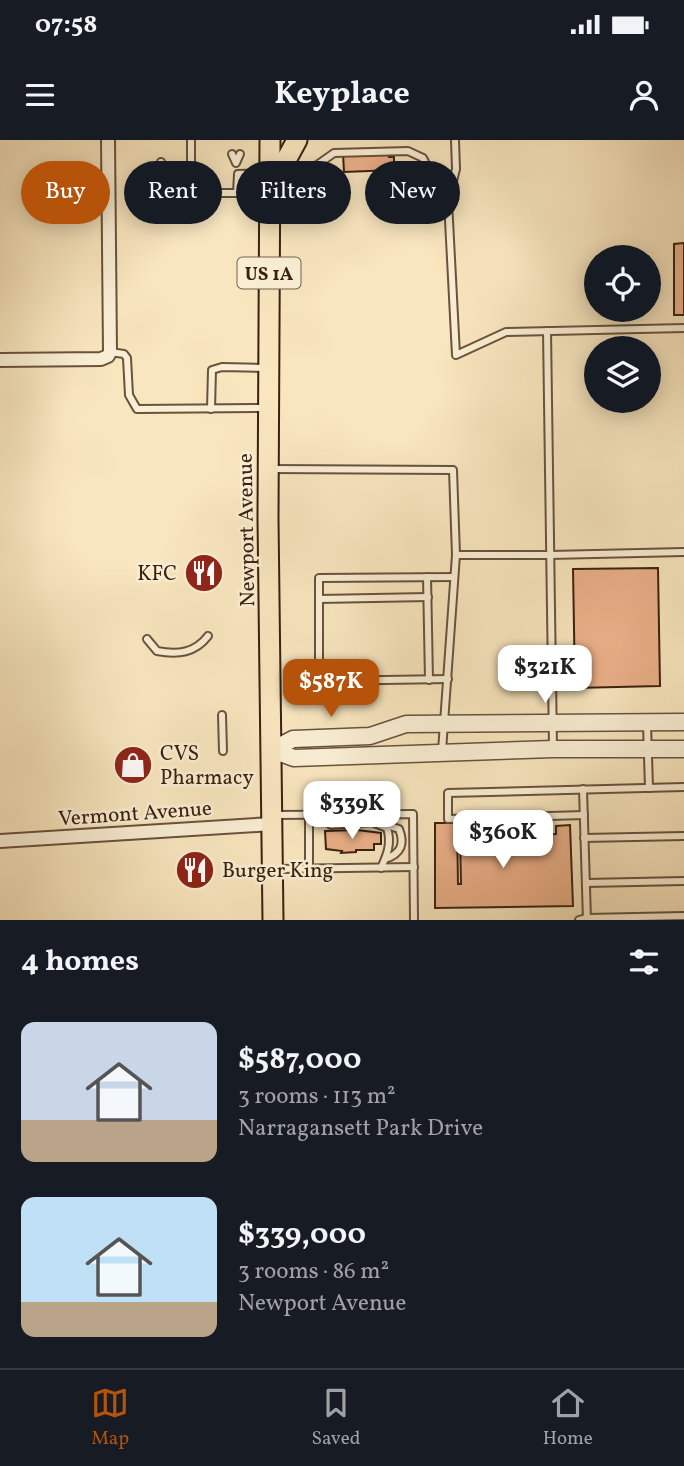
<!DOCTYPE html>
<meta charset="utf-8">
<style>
body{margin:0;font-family:Vollkorn,serif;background:#20242c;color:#f1f3f6;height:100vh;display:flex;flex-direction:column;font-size:26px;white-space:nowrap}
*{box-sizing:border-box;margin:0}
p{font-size:23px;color:#9ea1a6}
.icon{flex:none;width:38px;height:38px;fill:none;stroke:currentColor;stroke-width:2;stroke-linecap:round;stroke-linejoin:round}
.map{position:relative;height:780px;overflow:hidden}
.sheet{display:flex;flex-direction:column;background:#171b24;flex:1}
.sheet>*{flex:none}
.hud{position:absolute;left:21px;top:21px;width:642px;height:63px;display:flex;gap:14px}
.fabs{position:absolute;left:584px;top:105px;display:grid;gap:14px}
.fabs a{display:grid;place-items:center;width:77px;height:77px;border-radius:50%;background:#171b24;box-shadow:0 4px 18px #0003;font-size:35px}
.price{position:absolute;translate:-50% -60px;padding:0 16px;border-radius:14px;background:#fff;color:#222;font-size:23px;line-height:46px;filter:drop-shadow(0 2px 4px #0008)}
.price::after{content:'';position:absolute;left:50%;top:42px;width:21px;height:16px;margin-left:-10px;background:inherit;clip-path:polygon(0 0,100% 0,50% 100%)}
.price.on{background:#b45309;color:#fff}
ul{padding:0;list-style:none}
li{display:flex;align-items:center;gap:21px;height:175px;padding:0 21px}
li span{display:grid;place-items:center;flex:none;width:196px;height:140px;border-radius:14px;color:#555}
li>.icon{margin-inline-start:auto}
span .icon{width:84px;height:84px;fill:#fffc;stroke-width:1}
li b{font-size:30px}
h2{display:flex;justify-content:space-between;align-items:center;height:84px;padding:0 21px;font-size:30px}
.pill{padding:0 24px;border-radius:32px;background:#171b24;box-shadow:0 4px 18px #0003;font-size:24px;line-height:63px}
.pill.on{background:#b45309;color:#fff}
.status{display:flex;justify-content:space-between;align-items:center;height:49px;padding:0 35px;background:#171b24;direction:ltr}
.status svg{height:19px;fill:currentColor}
header{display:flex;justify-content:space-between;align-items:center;height:91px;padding:0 21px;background:#171b24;font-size:32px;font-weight:700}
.tab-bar{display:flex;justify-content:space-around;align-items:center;height:98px;border-top:2px solid #363941;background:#171b24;font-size:19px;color:#9ea1a6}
.tab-bar a{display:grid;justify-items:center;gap:4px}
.tab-bar .on{color:#b45309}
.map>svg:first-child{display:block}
.building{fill:#ebb089;stroke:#3a210f;stroke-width:2}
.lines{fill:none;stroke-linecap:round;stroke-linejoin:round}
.service-casing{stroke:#6a523b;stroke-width:10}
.minor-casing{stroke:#6a523b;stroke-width:16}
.tertiary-casing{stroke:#6a523b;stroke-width:19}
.primary-casing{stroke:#3a210f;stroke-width:23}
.service{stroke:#faefd5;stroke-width:6}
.minor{stroke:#faefd5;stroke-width:12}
.tertiary{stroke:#faefd5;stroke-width:16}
.primary{stroke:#f8e6bf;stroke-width:19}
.labels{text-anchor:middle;stroke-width:5;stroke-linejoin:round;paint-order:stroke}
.shield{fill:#faefd5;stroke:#745f4a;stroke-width:2}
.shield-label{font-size:19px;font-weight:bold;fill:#3a210f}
.street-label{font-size:21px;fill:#3a210f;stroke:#faefd5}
.poi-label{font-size:21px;fill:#3a210f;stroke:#faefd5;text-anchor:start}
</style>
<div class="status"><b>07:58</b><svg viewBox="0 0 49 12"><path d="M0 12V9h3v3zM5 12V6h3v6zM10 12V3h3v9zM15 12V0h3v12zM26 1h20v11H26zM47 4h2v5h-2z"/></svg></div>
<header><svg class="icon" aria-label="menu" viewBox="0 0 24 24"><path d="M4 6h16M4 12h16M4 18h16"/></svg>Keyplace<svg class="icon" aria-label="person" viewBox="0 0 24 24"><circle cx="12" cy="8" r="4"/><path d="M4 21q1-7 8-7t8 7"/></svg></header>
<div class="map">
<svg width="684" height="780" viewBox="0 0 684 780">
<rect width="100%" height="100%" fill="#f8e6bf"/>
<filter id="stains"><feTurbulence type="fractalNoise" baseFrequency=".00286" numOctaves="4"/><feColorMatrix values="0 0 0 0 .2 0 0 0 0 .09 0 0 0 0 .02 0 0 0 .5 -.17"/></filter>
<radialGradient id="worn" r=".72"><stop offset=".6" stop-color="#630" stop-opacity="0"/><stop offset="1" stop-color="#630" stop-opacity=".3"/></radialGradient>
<g class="building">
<polygon points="343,14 388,14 389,17 394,17 394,30 344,32"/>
<polygon points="684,103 684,175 674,175 674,104"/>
<polygon points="658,428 660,546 575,548 573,429"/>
<polygon points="435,683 457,683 458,744 461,744 460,696 556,694 556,686 570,685 573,766 435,768"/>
<polygon points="357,690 381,693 381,704 374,704 374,710 356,710 356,712 341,713 342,711 326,709 325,691"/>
</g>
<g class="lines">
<g class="service-casing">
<g id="service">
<polyline points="191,0 191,53 237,53 238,34 268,33"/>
<polyline points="455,0 456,29 448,61 456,215 506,192 684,188"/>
<polyline points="232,14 236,23 240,14"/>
<polyline points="161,22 160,52 191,53"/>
<polyline points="313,62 312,43 317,25 334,13 408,11 423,18 430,32 430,62"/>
<polyline points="547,191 553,607"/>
<polyline points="110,212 124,214 127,218 129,255 137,269 266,268"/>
<polyline points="211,269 212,230 222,227 266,228"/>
<polyline points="270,329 453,330 456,415 442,611"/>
<polyline points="456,415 550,415 684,412"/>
<polyline points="427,437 429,540"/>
<polyline points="319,459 428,457"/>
<path d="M147,499L157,511C178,515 195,513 208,496"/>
<polyline points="448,539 319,541 319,438 454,437"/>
<polyline points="222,575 223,611"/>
<polyline points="647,584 649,648"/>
<polyline points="583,649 587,780"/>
<polyline points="274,675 413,674 414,780"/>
<polyline points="584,675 448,679 448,653 684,647"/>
<path d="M320,676L331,685L372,682L387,688C392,703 387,715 381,728"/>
<path d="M383,684L399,689C405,704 401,714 385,719"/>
<polyline points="584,698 684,696"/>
<polyline points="309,728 309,675"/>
<polyline points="276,729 414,727"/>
<polyline points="586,743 684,741"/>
<polyline points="579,780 587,778 684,776"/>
</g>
</g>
<g class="minor-casing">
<g id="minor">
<polyline points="0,220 101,219 108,216 110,212 108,0"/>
<polyline points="0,701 272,684"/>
</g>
</g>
<g class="tertiary-casing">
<g id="tertiary">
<polyline points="272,610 293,599 370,596 406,584 684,582"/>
<polyline points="272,610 294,618 553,609 684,609"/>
</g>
</g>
<g class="primary-casing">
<g id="primary">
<polyline points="270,0 268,378 273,780"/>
<polyline points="272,46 297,0"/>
</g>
</g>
<use href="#service" class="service"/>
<use href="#minor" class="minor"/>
<use href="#tertiary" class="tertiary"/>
<use href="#primary" class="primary"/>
</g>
<defs>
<g id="restaurant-disc" transform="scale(2.0125)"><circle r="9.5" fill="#8f2418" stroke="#faefd5"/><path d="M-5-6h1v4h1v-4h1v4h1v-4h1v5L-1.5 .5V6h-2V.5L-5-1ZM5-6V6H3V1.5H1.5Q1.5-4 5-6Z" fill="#fff"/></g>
<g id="shop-disc" transform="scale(2.0125)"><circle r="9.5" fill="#8f2418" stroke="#faefd5"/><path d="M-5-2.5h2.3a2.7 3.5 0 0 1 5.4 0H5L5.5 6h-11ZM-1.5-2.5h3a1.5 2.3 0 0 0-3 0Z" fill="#fff"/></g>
</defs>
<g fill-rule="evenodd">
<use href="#restaurant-disc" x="204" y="433"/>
<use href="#shop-disc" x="133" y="625"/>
<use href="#restaurant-disc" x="195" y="730"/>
</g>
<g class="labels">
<rect class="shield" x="237.5" y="117.5" width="63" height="31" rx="5"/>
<g class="shield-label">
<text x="269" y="140">US 1A</text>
</g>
<g class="street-label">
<text transform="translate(246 390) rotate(-91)" y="7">Newport Avenue</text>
<text transform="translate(135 673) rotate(-4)" y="7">Vermont Avenue</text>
</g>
<g class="poi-label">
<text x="177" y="440" text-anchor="end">KFC</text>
<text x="160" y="620">CVS<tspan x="160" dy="24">Pharmacy</tspan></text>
<text x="222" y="737">Burger King</text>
</g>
</g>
<rect width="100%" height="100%" filter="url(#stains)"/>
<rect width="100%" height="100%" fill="url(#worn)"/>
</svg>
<div class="fabs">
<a><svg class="icon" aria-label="locate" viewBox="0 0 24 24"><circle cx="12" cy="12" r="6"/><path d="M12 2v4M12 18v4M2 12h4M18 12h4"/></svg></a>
<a><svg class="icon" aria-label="layers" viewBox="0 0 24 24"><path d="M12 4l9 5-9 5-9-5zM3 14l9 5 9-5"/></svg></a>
</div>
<b class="price" style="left:545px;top:565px">$321K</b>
<b class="price on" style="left:331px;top:579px">$587K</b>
<b class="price" style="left:352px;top:701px">$339K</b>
<b class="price" style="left:503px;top:730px">$360K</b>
<div class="hud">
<a class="pill on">Buy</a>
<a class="pill">Rent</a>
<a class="pill">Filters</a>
<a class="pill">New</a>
</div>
</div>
<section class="sheet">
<h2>4 homes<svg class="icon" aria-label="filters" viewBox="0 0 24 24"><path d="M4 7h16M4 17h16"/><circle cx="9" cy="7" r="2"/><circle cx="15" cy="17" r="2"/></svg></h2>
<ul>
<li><span style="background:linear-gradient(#c9d6e8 70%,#b9a48a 0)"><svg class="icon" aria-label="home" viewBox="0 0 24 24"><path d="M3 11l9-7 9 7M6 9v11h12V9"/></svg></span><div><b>$587,000</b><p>3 rooms · 113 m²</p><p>Narragansett Park Drive</p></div></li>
<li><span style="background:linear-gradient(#bfe0f5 75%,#b9a48a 0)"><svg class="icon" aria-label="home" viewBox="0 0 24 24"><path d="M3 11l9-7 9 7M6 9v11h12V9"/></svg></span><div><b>$339,000</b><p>3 rooms · 86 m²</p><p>Newport Avenue</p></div></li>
</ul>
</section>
<nav class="tab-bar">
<a class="on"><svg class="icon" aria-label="map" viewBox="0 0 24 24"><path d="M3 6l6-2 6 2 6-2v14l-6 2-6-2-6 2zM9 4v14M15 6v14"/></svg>Map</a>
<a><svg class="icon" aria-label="saved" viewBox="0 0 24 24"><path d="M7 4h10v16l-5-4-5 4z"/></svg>Saved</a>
<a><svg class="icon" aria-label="home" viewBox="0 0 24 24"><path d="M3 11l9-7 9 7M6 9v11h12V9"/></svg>Home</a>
</nav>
